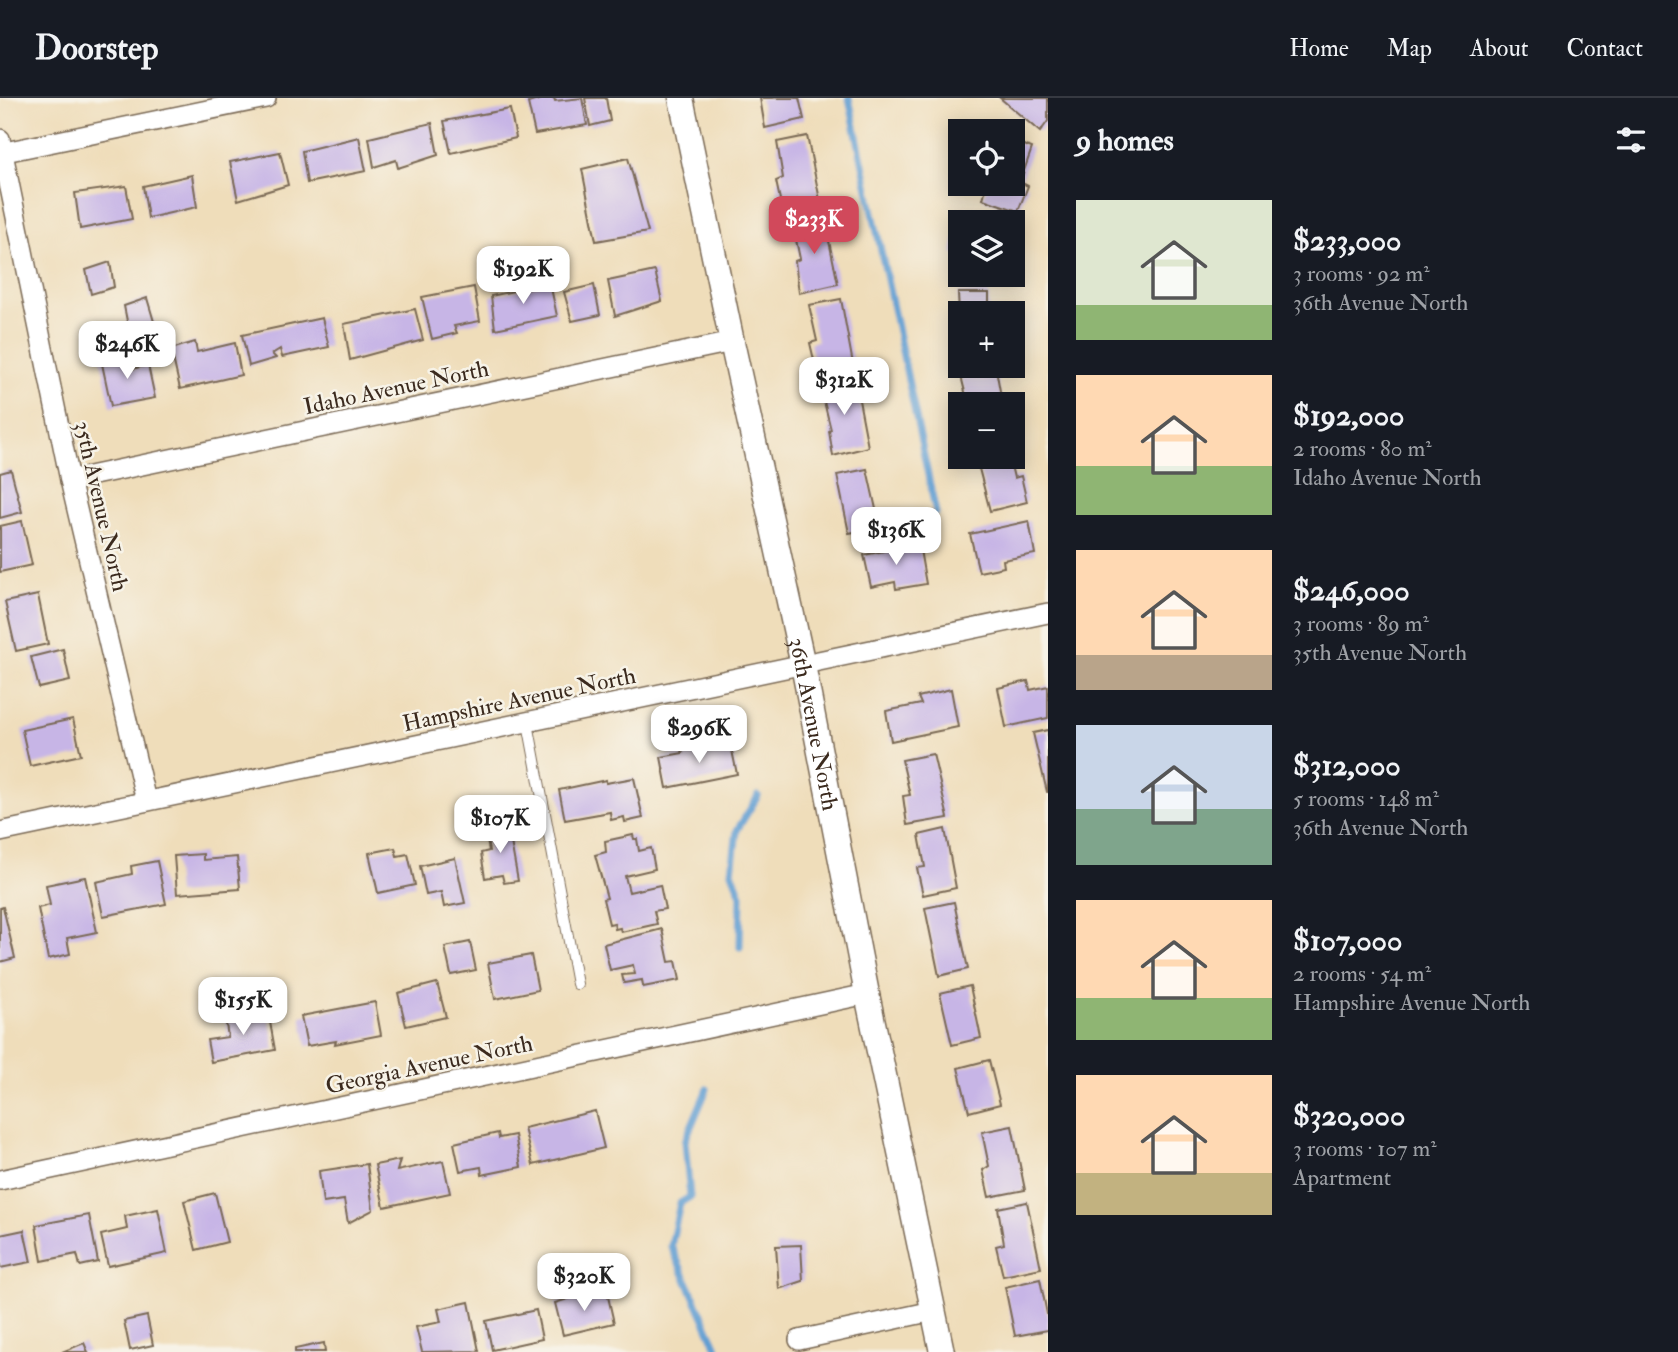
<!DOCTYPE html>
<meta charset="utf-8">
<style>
body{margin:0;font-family:"IM FELL Double Pica",serif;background:#20242c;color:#f1f3f6;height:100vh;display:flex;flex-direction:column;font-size:26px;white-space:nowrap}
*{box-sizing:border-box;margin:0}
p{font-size:23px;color:#9ea1a6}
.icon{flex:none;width:38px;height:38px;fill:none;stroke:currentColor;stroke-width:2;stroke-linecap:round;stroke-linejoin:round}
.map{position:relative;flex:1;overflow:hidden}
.details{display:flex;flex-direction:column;background:#171b24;width:630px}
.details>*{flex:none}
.tools{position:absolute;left:948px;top:21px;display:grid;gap:14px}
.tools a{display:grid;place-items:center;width:77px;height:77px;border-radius:0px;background:#171b24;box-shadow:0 4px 18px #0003;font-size:35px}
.price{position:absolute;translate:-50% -60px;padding:0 16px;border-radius:14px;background:#fff;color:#222;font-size:23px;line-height:46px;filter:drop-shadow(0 2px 4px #0008)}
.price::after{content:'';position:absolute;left:50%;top:42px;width:21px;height:16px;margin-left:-10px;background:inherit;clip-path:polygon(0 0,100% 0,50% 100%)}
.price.selected{background:#d1495b;color:#fff}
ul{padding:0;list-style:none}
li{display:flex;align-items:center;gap:21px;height:175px;padding:0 28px}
li span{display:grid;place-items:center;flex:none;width:196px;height:140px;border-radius:0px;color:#555}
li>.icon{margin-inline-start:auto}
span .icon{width:84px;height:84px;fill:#fffc;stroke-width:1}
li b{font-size:30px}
h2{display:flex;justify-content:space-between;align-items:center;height:84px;padding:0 28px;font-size:30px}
header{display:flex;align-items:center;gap:42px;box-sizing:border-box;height:98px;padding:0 35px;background:#171b24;border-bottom:2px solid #363941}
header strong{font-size:33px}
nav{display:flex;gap:38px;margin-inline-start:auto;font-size:24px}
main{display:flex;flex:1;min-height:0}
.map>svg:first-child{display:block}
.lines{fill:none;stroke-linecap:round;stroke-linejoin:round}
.stream{stroke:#619ed2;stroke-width:7}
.building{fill:#c7b5e6}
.service-casing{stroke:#7a6955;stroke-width:12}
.minor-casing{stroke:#7a6955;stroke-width:22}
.tertiary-casing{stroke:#7a6955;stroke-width:27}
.service{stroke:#fff;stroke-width:10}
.minor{stroke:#fff;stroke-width:19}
.tertiary{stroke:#fff;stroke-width:24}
.labels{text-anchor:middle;stroke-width:5;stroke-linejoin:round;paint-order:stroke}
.street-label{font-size:23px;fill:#3b2a1e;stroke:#f7f3e8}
</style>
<header>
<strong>Doorstep</strong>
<nav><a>Home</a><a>Map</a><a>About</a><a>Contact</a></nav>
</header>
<main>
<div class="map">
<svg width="1048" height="1254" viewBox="0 0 1048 1254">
<rect width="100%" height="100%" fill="#f7f3e8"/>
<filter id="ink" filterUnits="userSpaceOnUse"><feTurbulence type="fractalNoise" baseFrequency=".0143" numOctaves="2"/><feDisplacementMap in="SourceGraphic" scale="14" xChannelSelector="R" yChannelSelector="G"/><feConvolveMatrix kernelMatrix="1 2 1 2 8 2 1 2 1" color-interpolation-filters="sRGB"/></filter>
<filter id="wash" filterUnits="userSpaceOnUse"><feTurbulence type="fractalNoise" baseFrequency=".00686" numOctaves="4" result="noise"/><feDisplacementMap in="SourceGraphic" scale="28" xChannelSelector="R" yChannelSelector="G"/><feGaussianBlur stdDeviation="1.57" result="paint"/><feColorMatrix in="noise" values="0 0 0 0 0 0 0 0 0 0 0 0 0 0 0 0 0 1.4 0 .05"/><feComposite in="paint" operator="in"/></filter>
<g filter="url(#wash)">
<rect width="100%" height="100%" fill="#efddba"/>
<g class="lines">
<g class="stream">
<polyline points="849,0 936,415"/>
<polyline points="740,849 741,797 732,774 737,732 758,698"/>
<polyline points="707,991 685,1043 690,1099 680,1105 671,1148 719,1254"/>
</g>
</g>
<g id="blocks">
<g class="building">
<polygon points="545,0 554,0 555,3 582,0 587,27 535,36 528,5"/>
<polygon points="585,0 606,0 610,23 590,28"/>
<polygon points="760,0 799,0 804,21 765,30"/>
<polygon points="1000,0 1048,0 1048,23 1040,34"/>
<polygon points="510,11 516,40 451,55 444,23"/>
<polygon points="432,25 438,57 398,70 396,62 374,69 369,40"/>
<polygon points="807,38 821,107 783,116 776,83 783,80 777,44"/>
<polygon points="359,39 366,73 307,85 302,53"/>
<polygon points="1013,43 1032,50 1020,84 1028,88 1018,113 983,101 987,86 1013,86"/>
<polygon points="280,54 288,87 238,102 230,64"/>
<polygon points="628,60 648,134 596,143 582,71"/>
<polygon points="192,77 197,109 148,120 143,88"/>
<polygon points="126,88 132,121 80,131 75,95"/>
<polygon points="977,115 1007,121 1007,124 975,124"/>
<polygon points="824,119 838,186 799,195 795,163 800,161 793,127"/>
<polygon points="958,125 961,125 961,157 952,155"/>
<polygon points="110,164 114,189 91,196 86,172"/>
<polygon points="655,173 662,203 615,218 608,183"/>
<polygon points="964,177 1005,177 1004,183 963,179"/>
<polygon points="550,185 557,218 495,231 491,198"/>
<polygon points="594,187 600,217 572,223 564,194"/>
<polygon points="474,189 480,223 454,228 457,235 432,241 422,199"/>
<polygon points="958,195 989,195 989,215 959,215"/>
<polygon points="147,200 155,227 129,233 124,208"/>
<polygon points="841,201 853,266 817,275 810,245 817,243 809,207"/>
<polygon points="415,211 423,242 350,262 344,226"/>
<polygon points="322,220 329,249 282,259 280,251 272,256 276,260 249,268 242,237"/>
<polygon points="195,244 197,254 235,245 241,277 180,291 171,251"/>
<polygon points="124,256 128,272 148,267 155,300 111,308 101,261"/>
<polygon points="996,271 1002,304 1010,302 1011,306 968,306 961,278"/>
<polygon points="855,281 868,349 833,358 829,333 831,332 820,287"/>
<polygon points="976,359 1009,359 1014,380 1021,378 1027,404 990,413"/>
<polygon points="867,371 880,429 849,435 837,377"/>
<polygon points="11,372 22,414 0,420 0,375"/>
<polygon points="22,423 32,467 0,474 0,428"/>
<polygon points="1029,423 1035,456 1003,462 1004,469 979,474 970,436"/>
<polygon points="919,446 926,486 896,491 895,484 871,489 864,457"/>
<polygon points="38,497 48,546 16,553 5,504"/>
<polygon points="63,551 70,583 39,590 31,559"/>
<polygon points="1028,583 1030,592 1048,588 1048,620 1006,629 998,590"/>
<polygon points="951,591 958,629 891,643 886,613 921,606 918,599"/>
<polygon points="73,621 81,657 30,668 22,632"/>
<polygon points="1048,632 1048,694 1047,694 1033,635"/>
<polygon points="730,643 737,676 667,690 661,659 683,655 682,652"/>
<polygon points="933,656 948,720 907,727 903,698 910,697 902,662"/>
<polygon points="634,680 643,720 625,724 624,719 611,722 610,714 565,722 559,692 606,682 606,685"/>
<polygon points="508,727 518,783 504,785 502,777 485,780 481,755 489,753 485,731"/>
<polygon points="945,731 956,790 923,797 917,770 925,769 919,737"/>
<polygon points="633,737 634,741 637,741 639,753 651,750 655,771 625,778 629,794 660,787 665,811 654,813 657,826 621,834 620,830 615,831 614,825 609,826 603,801 607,800 595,757 606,754 605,743"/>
<polygon points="395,750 397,758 408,756 415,787 378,795 369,755"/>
<polygon points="203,756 203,762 237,759 240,791 177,796 174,758"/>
<polygon points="455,760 465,805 444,809 441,794 426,797 420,768"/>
<polygon points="157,763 166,806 103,818 96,784 132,776 131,768"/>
<polygon points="85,779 97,834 67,840 70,856 48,861 38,810 50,807 46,787"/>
<polygon points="954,804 968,871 939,878 925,810"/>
<polygon points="3,809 15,860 0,864 0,810"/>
<polygon points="662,831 669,864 676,863 680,882 643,889 642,882 624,885 622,877 635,876 633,867 610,872 604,846"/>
<polygon points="470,844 476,872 451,877 445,849"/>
<polygon points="531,857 538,892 495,901 488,865"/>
<polygon points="437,885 446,919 406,928 398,895"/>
<polygon points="970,888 981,940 952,947 940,895"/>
<polygon points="375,904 381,937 335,946 336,943 307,948 301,918"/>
<polygon points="268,913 275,952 211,964 207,942 228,939 225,920"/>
<polygon points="989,962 1000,1006 969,1014 958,970"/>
<polygon points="595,1013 604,1050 533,1067 524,1030"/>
<polygon points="1012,1028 1025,1092 989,1099 983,1072 989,1068 982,1034"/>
<polygon points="498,1035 499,1040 515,1037 521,1069 482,1077 481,1069 460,1073 454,1045"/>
<polygon points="400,1062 397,1073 443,1063 450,1095 384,1109 375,1067"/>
<polygon points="367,1066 373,1112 348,1125 344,1102 323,1105 319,1073"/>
<polygon points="215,1095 227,1144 196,1152 184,1103"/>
<polygon points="1027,1104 1041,1170 1003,1178 996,1148 1004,1146 998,1110"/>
<polygon points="158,1111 167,1155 108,1168 101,1137 127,1131 125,1118"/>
<polygon points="89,1117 98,1164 80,1168 77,1156 42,1163 36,1127"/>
<polygon points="24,1132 31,1164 0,1170 0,1137"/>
<polygon points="801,1147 803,1183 779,1191 776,1148"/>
<polygon points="1040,1181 1048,1221 1048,1232 1015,1238 1005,1189"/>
<polygon points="607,1194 614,1225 563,1237 555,1205 587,1195 588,1198"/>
<polygon points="469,1204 479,1253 422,1254 416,1229 441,1224 438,1211"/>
<polygon points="536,1212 542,1241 492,1252 486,1223"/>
<polygon points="147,1218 153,1247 130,1252 124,1223"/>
<polygon points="84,1245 88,1254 62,1254"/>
<polygon points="324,1245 325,1254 295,1254 295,1251"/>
</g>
</g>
</g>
<g filter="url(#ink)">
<use href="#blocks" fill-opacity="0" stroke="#7a6955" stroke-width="2"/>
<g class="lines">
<g class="service-casing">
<polyline id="service" points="528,625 577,886"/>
</g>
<g class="minor-casing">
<g id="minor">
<polyline points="0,41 70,382 146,703"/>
<polyline points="0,55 266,0"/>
<polyline points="70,382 732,244"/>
<polyline points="0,734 1048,515"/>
<polyline points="0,1082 867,896"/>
<polyline points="799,1242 933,1213"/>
</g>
</g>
<g class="tertiary-casing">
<g id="tertiary">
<path id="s1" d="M681,0L732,244L803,567L867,896L942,1254"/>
</g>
</g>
<use href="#service" class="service"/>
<use href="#minor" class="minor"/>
<use href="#tertiary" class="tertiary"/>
</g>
</g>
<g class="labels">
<g class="street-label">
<text transform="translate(396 289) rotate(-12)" y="8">Idaho Avenue North</text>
<text transform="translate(102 408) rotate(77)" y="8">35th Avenue North</text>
<text transform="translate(519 601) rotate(-12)" y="8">Hampshire Avenue North</text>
<text dy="8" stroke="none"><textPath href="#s1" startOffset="640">36th Avenue North</textPath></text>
<text transform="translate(429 966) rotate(-12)" y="8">Georgia Avenue North</text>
</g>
</g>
</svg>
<div class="tools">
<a><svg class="icon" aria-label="locate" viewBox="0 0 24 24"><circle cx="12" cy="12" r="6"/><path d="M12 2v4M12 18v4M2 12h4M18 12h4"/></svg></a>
<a><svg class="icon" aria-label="layers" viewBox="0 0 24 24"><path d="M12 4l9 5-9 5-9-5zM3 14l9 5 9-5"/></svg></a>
<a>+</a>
<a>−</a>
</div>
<b class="price selected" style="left:814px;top:158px">$233K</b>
<b class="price" style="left:523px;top:208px">$192K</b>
<b class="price" style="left:127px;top:283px">$246K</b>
<b class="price" style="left:844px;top:319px">$312K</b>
<b class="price" style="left:896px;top:469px">$136K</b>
<b class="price" style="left:699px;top:667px">$296K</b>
<b class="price" style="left:500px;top:757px">$107K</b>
<b class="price" style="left:243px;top:939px">$155K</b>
<b class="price" style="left:584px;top:1215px">$320K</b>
</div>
<section class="details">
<h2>9 homes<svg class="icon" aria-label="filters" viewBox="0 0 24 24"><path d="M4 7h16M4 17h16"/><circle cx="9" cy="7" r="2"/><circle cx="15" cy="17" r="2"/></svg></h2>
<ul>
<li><span style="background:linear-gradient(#dfe7d0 75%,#8fb573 0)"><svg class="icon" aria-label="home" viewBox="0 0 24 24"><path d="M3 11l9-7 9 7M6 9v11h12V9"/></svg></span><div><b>$233,000</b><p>3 rooms · 92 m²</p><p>36th Avenue North</p></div></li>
<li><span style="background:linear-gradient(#ffd9b3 65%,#8fb573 0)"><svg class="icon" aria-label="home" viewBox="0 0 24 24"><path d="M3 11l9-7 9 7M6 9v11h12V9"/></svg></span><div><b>$192,000</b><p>2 rooms · 80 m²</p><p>Idaho Avenue North</p></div></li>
<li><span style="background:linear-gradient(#ffd9b3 75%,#b9a48a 0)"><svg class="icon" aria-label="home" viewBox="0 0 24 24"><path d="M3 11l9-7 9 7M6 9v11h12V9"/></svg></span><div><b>$246,000</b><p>3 rooms · 89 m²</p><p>35th Avenue North</p></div></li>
<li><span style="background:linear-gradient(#c9d6e8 60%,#7fa58c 0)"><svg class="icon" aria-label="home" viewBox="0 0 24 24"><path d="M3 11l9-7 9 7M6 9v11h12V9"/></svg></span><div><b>$312,000</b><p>5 rooms · 148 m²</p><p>36th Avenue North</p></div></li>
<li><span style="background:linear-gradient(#ffd9b3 70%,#8fb573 0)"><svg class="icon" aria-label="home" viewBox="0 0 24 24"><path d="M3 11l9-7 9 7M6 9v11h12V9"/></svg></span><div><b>$107,000</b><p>2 rooms · 54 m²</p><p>Hampshire Avenue North</p></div></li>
<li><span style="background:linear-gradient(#ffd9b3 70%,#c2b280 0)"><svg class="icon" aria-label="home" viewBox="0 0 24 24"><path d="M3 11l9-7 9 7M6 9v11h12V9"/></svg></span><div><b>$320,000</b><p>3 rooms · 107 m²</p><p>Apartment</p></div></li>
</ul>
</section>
</main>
